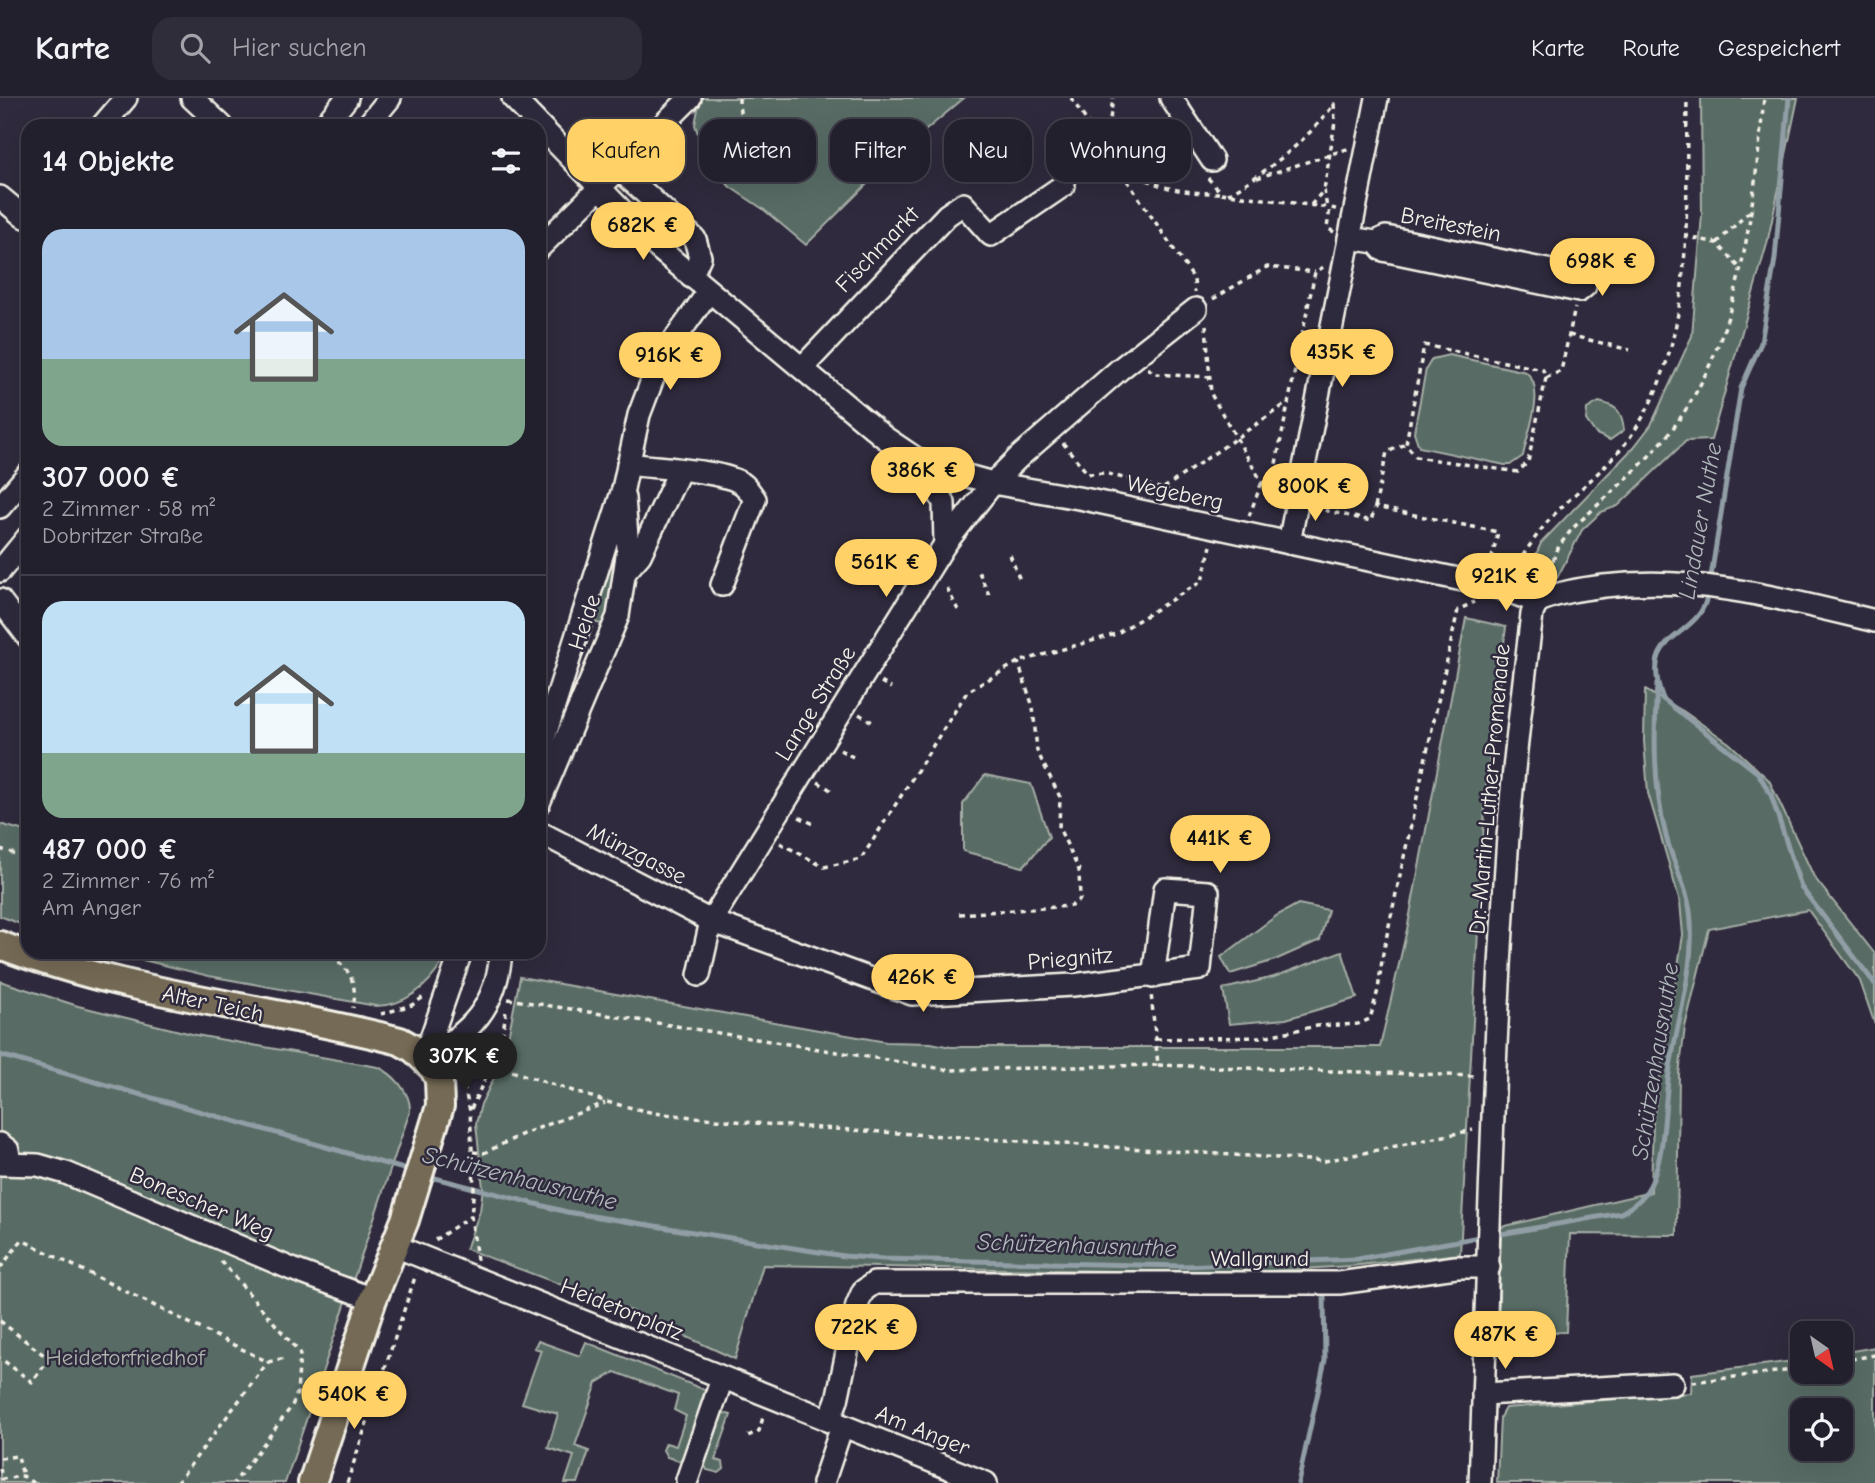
<!DOCTYPE html>
<html lang="de">
<meta charset="utf-8">
<style>
body{margin:0;font-family:"Comic Neue",sans-serif;background:#2f2d3a;color:#f1f3f6;height:100vh;display:flex;flex-direction:column;font-size:26px;white-space:nowrap}
*{box-sizing:border-box;margin:0}
p{font-size:23px;color:#a3a3aa}
.icon{flex:none;width:38px;height:38px;fill:none;stroke:currentColor;stroke-width:2;stroke-linecap:round;stroke-linejoin:round}
.map{position:relative;flex:1;overflow:hidden}
.drawer{position:absolute;left:21px;top:21px;width:525px;height:840px;display:flex;flex-direction:column;background:#23202e;border-radius:21px;box-shadow:0 7px 28px #0002,0 0 0 2px #403e4a}
.drawer>*{flex:none}
.top-card{position:absolute;left:567px;top:21px;width:665px;height:63px;display:flex;gap:14px}
.needle{width:46px;rotate:146deg}
.tools{position:absolute;left:1790px;top:1223px;display:grid;gap:14px}
.tools a{display:grid;place-items:center;width:63px;height:63px;border-radius:14px;background:#23202e;box-shadow:0 7px 28px #0002,0 0 0 2px #403e4a;font-size:35px}
.price{position:absolute;translate:-50% -60px;padding:0 16px;border-radius:24px;background:#ffd166;color:#111;font-size:23px;line-height:46px;filter:drop-shadow(0 2px 4px #0008)}
.price::after{content:'';position:absolute;left:50%;top:42px;width:21px;height:16px;margin-left:-10px;background:inherit;clip-path:polygon(0 0,100% 0,50% 100%)}
.price.current{background:#222;color:#fff}
ul{padding:0;list-style:none}
li{display:grid;align-content:center;gap:14px;height:371px;padding:0 21px}
li+li{border-top:2px solid #403e4a}
li span{display:grid;place-items:center;height:217px;border-radius:21px;color:#555}
li>.icon{margin-inline-start:auto}
span .icon{width:126px;height:126px;fill:#fffc;stroke-width:1}
li b{font-size:30px}
h2{display:flex;justify-content:space-between;align-items:center;height:84px;padding:0 21px;font-size:30px}
.tag{padding:0 24px;border-radius:21px;background:#23202e;box-shadow:0 7px 28px #0002,0 0 0 2px #403e4a;font-size:24px;line-height:63px}
.tag.current{background:#ffd166;color:#111}
header{display:flex;align-items:center;gap:42px;box-sizing:border-box;height:98px;padding:0 35px;background:#23202e;border-bottom:2px solid #403e4a}
header strong{font-size:33px}
nav{display:flex;gap:38px;margin-inline-start:auto;font-size:24px}
.search{width:490px;height:63px;background:#2f2d3a;display:flex;align-items:center;gap:18px;box-sizing:border-box;padding:0 24px;border-radius:21px;color:#a3a3aa;font-size:26px}
.map>svg:first-child{display:block}
.green{fill:#586c65;stroke:#a6aea6;stroke-width:2;fill-rule:evenodd}
.lines{fill:none;stroke-linecap:round;stroke-linejoin:round}
.stream{stroke:#919ea6;stroke-width:5}
.minor-casing{stroke:#f4f1e8;stroke-width:26}
.major-casing{stroke:#f4f1e8;stroke-width:32}
.path{stroke:#f4f1e8;stroke-width:3.5;stroke-dasharray:5 5;stroke-linecap:butt}
.minor{stroke:#2f2a3d;stroke-width:21}
.major{stroke:#746b55;stroke-width:26}
.labels{text-anchor:middle;stroke-width:5;stroke-linejoin:round;paint-order:stroke}
.street-label{font-size:23px;fill:#f4f1e8;stroke:#2f2a3d}
.park-label{font-size:23px;fill:#aeb5ad;stroke:#2f2a3d}
.water-label{font-size:24px;font-style:italic;fill:#b2b9bc;stroke:#2f2a3d}
</style>
<header>
<strong>Karte</strong>
<div class="search"><svg class="icon" aria-label="search" viewBox="0 0 24 24"><circle cx="10" cy="10" r="6"/><path d="M15 15l6 6"/></svg>Hier suchen</div>
<nav><a>Karte</a><a>Route</a><a>Gespeichert</a></nav>
</header>
<div class="map">
<svg width="1875" height="1385" viewBox="0 0 1875 1385">
<rect width="100%" height="100%" fill="#2f2a3d"/>
<filter id="ink" filterUnits="userSpaceOnUse"><feTurbulence type="fractalNoise" baseFrequency=".0143" numOctaves="2"/><feDisplacementMap in="SourceGraphic" scale="14" xChannelSelector="R" yChannelSelector="G"/><feConvolveMatrix kernelMatrix="1 2 1 2 8 2 1 2 1" color-interpolation-filters="sRGB"/></filter>
<g filter="url(#ink)">
<g class="green">
<polygon points="700,0 964,0 895,58 806,147 763,111 730,89 707,62 695,27"/>
<polygon points="1701,0 1798,0 1767,146 1711,342 1686,343 1618,408 1601,414 1582,432 1557,480 1529,473 1541,445 1634,349 1651,327 1692,238 1702,116"/>
<path d="M1449,257L1526,274C1547,291 1527,335 1523,358L1510,367H1505L1419,349L1414,334L1426,271L1432,261Z"/>
<path d="M1599,304C1617,308 1622,313 1624,332L1610,342L1596,336L1586,322L1587,311Z"/>
<polygon points="610,460 618,464 617,493 600,548 597,539 601,526 594,524 589,536 581,540"/>
<polygon points="1466,520 1506,529 1486,690 1460,1156 1350,1168 1236,1175 763,1167 735,1261 631,1213 466,1151 480,1113 483,1090 476,1026 481,1006 504,960 520,879 886,944 931,945 951,949 1380,949 1408,827"/>
<polygon points="1645,592 1683,613 1729,645 1769,682 1814,779 1875,856 1875,927 1860,883 1808,812 1709,831 1685,929 1679,976 1677,1137 1570,1136 1566,1234 1498,1235 1501,1129 1651,1094 1653,1021 1683,837 1680,804 1648,695 1644,643"/>
<polygon points="985,677 1031,686 1049,739 1023,769 963,753 963,706"/>
<polygon points="0,726 28,734 28,829 0,818"/>
<polygon points="1298,806 1328,812 1320,842 1275,862 1230,876 1221,859 1276,818"/>
<polygon points="1342,853 1357,900 1286,921 1229,926 1223,891 1274,879"/>
<path d="M110,854H414L442,865C428,889 404,908 376,908L209,878Z"/>
<path d="M0,883L78,908L196,937L378,969C394,976 411,995 410,1013L285,1385H0Z"/>
<polygon points="538,1243 580,1258 586,1244 705,1292 685,1357 679,1363 667,1359 663,1352 666,1345 676,1348 686,1318 674,1312 678,1297 615,1274 597,1285 575,1348 589,1353 578,1385 565,1385 574,1358 548,1350 558,1316 522,1305 541,1252 534,1250"/>
<path d="M1875,1249V1385H1497L1500,1319L1505,1310L1691,1295L1692,1276L1802,1262V1274H1841V1255ZM1802,1312H1841V1351H1802Z"/>
<polygon points="720,1314 731,1317 715,1362 723,1364 724,1371 719,1375 707,1372 703,1364"/>
</g>
<g class="lines">
<g class="stream">
<polyline points="1710,485 1741,290 1761,245 1775,161 1789,0"/>
<path d="M1708,494C1701,544 1636,531 1663,601L1758,675L1771,697L1801,789L1875,886"/>
<polyline points="0,957 411,1073"/>
<polyline points="427,1078 567,1114 844,1158 883,1161 1183,1168 1358,1161 1485,1138"/>
<path d="M1495,1137L1621,1115C1637,1106 1646,1098 1653,1081C1665,1050 1664,1014 1668,982C1675,930 1694,877 1691,824C1690,794 1673,767 1666,738C1653,687 1654,636 1657,585"/>
<polyline points="1298,1385 1325,1262 1324,1196"/>
</g>
<g class="minor-casing">
<g id="minor">
<polyline points="192,0 222,28"/>
<polyline points="513,0 658,150 884,339 924,366 993,385 1084,401 1500,490 1537,504"/>
<polyline points="1171,0 1212,62"/>
<polyline points="102,28 126,0"/>
<polyline points="324,28 347,0"/>
<polyline points="367,28 390,0"/>
<polyline points="620,72 695,141 700,159 691,179"/>
<polyline points="0,99 24,119 28,115"/>
<polyline points="1349,140 1376,144 1383,152 1579,193 1585,188 1581,179 1386,139 1376,144"/>
<polyline points="539,150 690,0"/>
<polyline points="802,270 947,117 963,106 991,137 1064,87"/>
<path d="M628,366C655,370 726,372 744,387C748,391 752,397 755,401L722,487"/>
<polyline points="924,366 944,405 945,446"/>
<polyline points="0,409 28,376"/>
<polyline points="1289,445 1377,0"/>
<polyline points="0,473 28,439"/>
<polyline points="626,473 640,457 679,374"/>
<polyline points="0,502 28,539"/>
<path d="M1537,504C1559,494 1581,491 1604,488C1699,477 1784,501 1875,523"/>
<polyline points="539,656 623,391 639,317 653,280 670,248 709,193"/>
<polyline points="539,705 618,518 628,451 624,400"/>
<polyline points="539,734 711,823 912,896 1073,887 1200,871 1208,794 1165,791 1153,879"/>
<polyline points="699,877 711,823 945,446 993,385 1018,360 1120,271 1196,211"/>
<path d="M424,960C470,936 497,909 501,854"/>
<polyline points="424,960 461,854"/>
<polyline points="0,1046 8,1052 10,1065"/>
<polyline points="0,1066 38,1067 66,1075 294,1172 373,1201"/>
<polyline points="395,1148 986,1385"/>
<polyline points="1483,1296 1673,1286"/>
<polyline points="829,1323 837,1302 857,1207 863,1193 874,1185 1339,1185 1456,1169 1489,1169"/>
<polyline points="687,1382 722,1281"/>
<polyline points="823,1385 842,1328"/>
<path d="M1480,1385C1488,1180 1492,974 1506,769C1511,684 1522,600 1532,516L1537,504"/>
</g>
</g>
<g class="major-casing">
<path id="major" d="M0,847C129,897 267,909 400,943L414,951L434,971L439,982L440,1008L405,1122L373,1201L312,1385"/>
</g>
<g class="path">
<path d="M739,0C739,32 756,63 790,68"/>
<polyline points="1071,0 1194,181 1195,194"/>
<polyline points="1106,50 1113,0"/>
<path d="M1113,60C1150,88 1172,95 1219,95"/>
<polyline points="1080,76 1108,57"/>
<polyline points="1208,80 1221,95 1330,110"/>
<polyline points="1257,80 1350,50"/>
<path d="M1228,96C1267,74 1308,42 1334,6L1335,24L1324,92"/>
<polyline points="1311,107 1324,92 1327,110"/>
<polyline points="1334,134 1327,130 1330,110 1336,111"/>
<polyline points="1684,138 1717,145 1740,170"/>
<polyline points="1717,145 1753,110"/>
<polyline points="1213,201 1267,169 1315,174"/>
<polyline points="1206,227 1211,296 1271,400 1280,402"/>
<polyline points="1569,237 1630,252"/>
<polygon points="1424,247 1543,272 1546,280 1528,364 1518,374 1416,359 1406,346"/>
<polyline points="1148,270 1154,276 1210,279"/>
<polyline points="1546,280 1561,273 1575,210"/>
<polyline points="1063,345 1088,376 1105,375 1188,398 1194,404"/>
<polyline points="1164,390 1287,305"/>
<polyline points="1270,395 1315,174 1325,168"/>
<polyline points="1375,409 1387,354 1406,346"/>
<polyline points="1315,410 1371,423 1375,409 1498,434 1490,468"/>
<polyline points="1249,418 1262,384"/>
<polyline points="1010,457 1020,482"/>
<polyline points="979,474 989,497"/>
<path d="M1511,474C1524,457 1535,438 1549,422C1575,394 1605,372 1628,342C1698,246 1685,113 1687,0"/>
<path d="M1545,481L1559,448L1572,431C1603,401 1639,372 1667,338C1742,243 1752,117 1764,0"/>
<polyline points="947,490 958,512"/>
<polyline points="881,584 891,590"/>
<polyline points="859,616 872,624"/>
<polyline points="840,652 853,659"/>
<polyline points="818,684 834,694"/>
<polyline points="799,719 816,727"/>
<polyline points="780,745 824,769 861,761 967,594 1018,564 1116,536 1202,483 1211,448"/>
<polyline points="0,751 28,760"/>
<polyline points="959,816 1071,808 1080,801 1079,772 1059,730 1060,699 1037,653 1033,609 1018,564"/>
<path d="M321,854C346,864 359,882 353,910"/>
<polyline points="508,901 949,972 1158,967 1151,895"/>
<polyline points="381,916 412,907 425,898"/>
<polyline points="1156,941 1262,939 1317,928 1358,926 1370,921 1378,892 1383,855 1458,512 1474,504"/>
<polyline points="493,967 607,1004 654,1015 775,1027 1325,1063 1473,1032"/>
<polyline points="1158,967 1475,978"/>
<polyline points="459,969 470,1013 474,1090 471,1118 477,1162"/>
<polyline points="471,1011 501,946 506,914"/>
<polyline points="473,1054 484,1055 523,1036 605,1005"/>
<polyline points="435,1142 471,1118"/>
<polyline points="221,1163 300,1255 297,1295 292,1308 234,1385"/>
<polyline points="0,1170 22,1142 268,1264 285,1260"/>
<polyline points="0,1223 49,1261 32,1284 0,1260"/>
<polyline points="1841,1263 1875,1257"/>
<polyline points="1692,1284 1802,1271"/>
<polyline points="748,1338 759,1333 764,1316"/>
<polyline points="0,1360 18,1358 23,1378"/>
<polyline points="0,1370 2,1381 23,1378 33,1385"/>
<polyline points="177,1385 268,1264"/>
<polyline points="347,1385 416,1176"/>
</g>
<use href="#minor" class="minor"/>
<use href="#major" class="major"/>
</g>
</g>
<g class="labels">
<g class="street-label">
<text transform="translate(1451 126) rotate(11)" y="8">Breitestein</text>
<text transform="translate(877 151) rotate(-46)" y="8">Fischmarkt</text>
<text transform="translate(1175 394) rotate(12)" y="8">Wegeberg</text>
<text transform="translate(584 524) rotate(-71)" y="8">Heide</text>
<text transform="translate(815 605) rotate(-58)" y="8">Lange Straße</text>
<text transform="translate(1489 691) rotate(-85)" y="8">Dr.-Martin-Luther-Promenade</text>
<text transform="translate(637 755) rotate(27)" y="8">Münzgasse</text>
<text transform="translate(1070 860) rotate(-5)" y="8">Priegnitz</text>
<text transform="translate(213 905) rotate(12)" y="8">Alter Teich</text>
<text transform="translate(202 1105) rotate(23)" y="8">Bonescher Weg</text>
<text x="1260" y="1168">Wallgrund</text>
<text transform="translate(622 1211) rotate(22)" y="8">Heidetorplatz</text>
<text transform="translate(923 1332) rotate(22)" y="8">Am Anger</text>
</g>
<g class="park-label">
<text x="125" y="1267">Heidetorfriedhof</text>
</g>
<g class="water-label">
<text transform="translate(1700 423) rotate(-80)" y="8">Lindauer Nuthe</text>
<text transform="translate(1655 963) rotate(-81)" y="8">Schützenhausnuthe</text>
<text transform="translate(520 1080) rotate(14)" y="8">Schützenhausnuthe</text>
<text transform="translate(1077 1147) rotate(2)" y="8">Schützenhausnuthe</text>
</g>
</g>
</svg>
<div class="tools">
<a><svg class="needle" viewBox="-14 -14 28 28"><path d="M0-13l5 13h-10z" fill="#e53935"/><path d="M0 13l5-13h-10z" fill="#a3a3aa"/></svg></a>
<a><svg class="icon" aria-label="locate" viewBox="0 0 24 24"><circle cx="12" cy="12" r="6"/><path d="M12 2v4M12 18v4M2 12h4M18 12h4"/></svg></a>
</div>
<b class="price" style="left:643px;top:164px">682K €</b>
<b class="price" style="left:1602px;top:200px">698K €</b>
<b class="price" style="left:1342px;top:291px">435K €</b>
<b class="price" style="left:670px;top:294px">916K €</b>
<b class="price" style="left:923px;top:409px">386K €</b>
<b class="price" style="left:1315px;top:425px">800K €</b>
<b class="price" style="left:886px;top:501px">561K €</b>
<b class="price" style="left:1506px;top:515px">921K €</b>
<b class="price" style="left:1220px;top:777px">441K €</b>
<b class="price" style="left:923px;top:916px">426K €</b>
<b class="price current" style="left:465px;top:995px">307K €</b>
<b class="price" style="left:866px;top:1266px">722K €</b>
<b class="price" style="left:1505px;top:1273px">487K €</b>
<b class="price" style="left:354px;top:1333px">540K €</b>
<div class="top-card">
<a class="tag current">Kaufen</a>
<a class="tag">Mieten</a>
<a class="tag">Filter</a>
<a class="tag">Neu</a>
<a class="tag">Wohnung</a>
</div>
<section class="drawer">
<h2>14 Objekte<svg class="icon" aria-label="filters" viewBox="0 0 24 24"><path d="M4 7h16M4 17h16"/><circle cx="9" cy="7" r="2"/><circle cx="15" cy="17" r="2"/></svg></h2>
<ul>
<li><span style="background:linear-gradient(#a9c7e8 60%,#7fa58c 0)"><svg class="icon" aria-label="home" viewBox="0 0 24 24"><path d="M3 11l9-7 9 7M6 9v11h12V9"/></svg></span><div><b>307 000 €</b><p>2 Zimmer · 58 m²</p><p>Dobritzer Straße</p></div></li>
<li><span style="background:linear-gradient(#bfe0f5 70%,#7fa58c 0)"><svg class="icon" aria-label="home" viewBox="0 0 24 24"><path d="M3 11l9-7 9 7M6 9v11h12V9"/></svg></span><div><b>487 000 €</b><p>2 Zimmer · 76 m²</p><p>Am Anger</p></div></li>
</ul>
</section>
</div>
